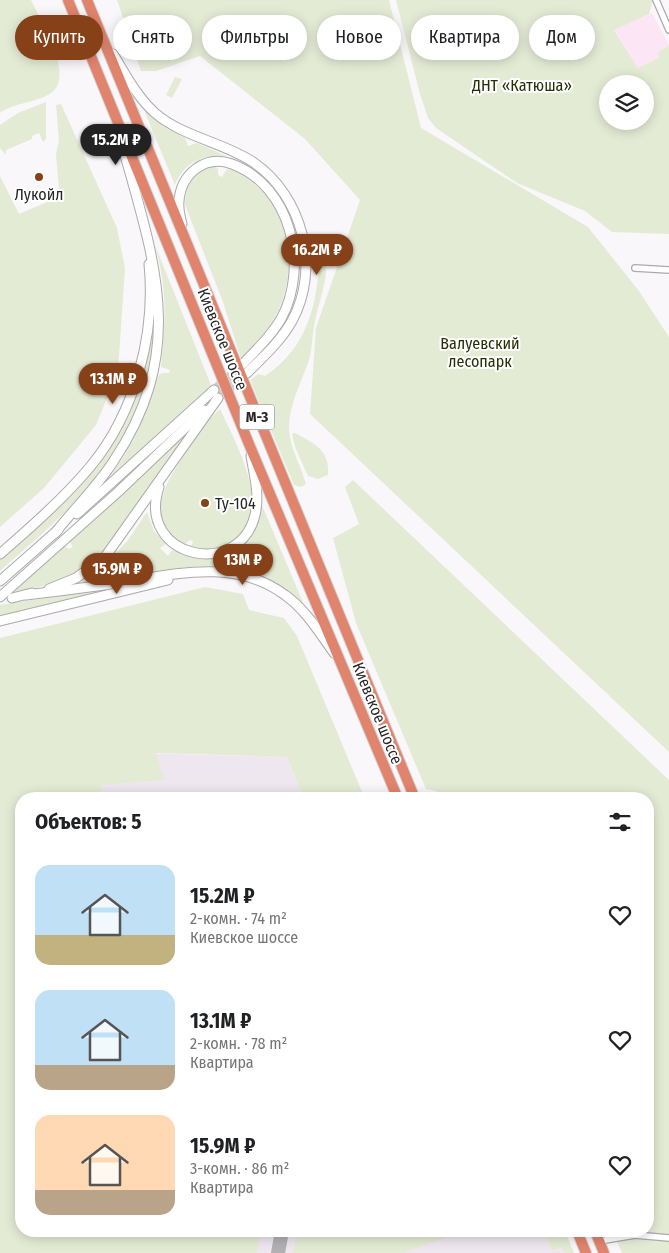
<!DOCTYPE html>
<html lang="ru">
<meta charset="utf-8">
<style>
body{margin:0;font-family:"Fira Sans Condensed",sans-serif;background:#f6f6f6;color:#202124;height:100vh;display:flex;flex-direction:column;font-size:19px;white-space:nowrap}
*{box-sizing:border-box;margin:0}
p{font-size:16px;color:#757577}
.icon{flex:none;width:28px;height:28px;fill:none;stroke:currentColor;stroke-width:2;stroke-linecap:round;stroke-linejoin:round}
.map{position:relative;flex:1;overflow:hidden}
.side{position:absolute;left:15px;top:792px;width:639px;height:445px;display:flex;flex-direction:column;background:#fff;border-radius:20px;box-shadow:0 2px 12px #0003}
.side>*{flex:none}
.guide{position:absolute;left:15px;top:15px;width:640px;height:45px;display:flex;gap:10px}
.controls{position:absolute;left:599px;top:75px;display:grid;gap:10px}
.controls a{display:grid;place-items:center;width:55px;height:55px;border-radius:50%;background:#fff;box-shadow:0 2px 12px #0003;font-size:25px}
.price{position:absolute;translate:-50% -42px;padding:0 11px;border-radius:18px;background:#864118;color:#fff;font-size:16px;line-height:32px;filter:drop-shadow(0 1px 2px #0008)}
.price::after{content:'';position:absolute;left:50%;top:30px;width:15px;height:11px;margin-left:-8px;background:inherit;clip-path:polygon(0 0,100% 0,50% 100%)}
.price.selected{background:#222;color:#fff}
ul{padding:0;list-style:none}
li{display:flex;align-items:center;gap:15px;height:125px;padding:0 20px}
li span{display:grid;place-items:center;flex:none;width:140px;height:100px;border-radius:15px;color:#555}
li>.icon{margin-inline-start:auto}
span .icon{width:60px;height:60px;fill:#fffc;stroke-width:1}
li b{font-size:21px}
h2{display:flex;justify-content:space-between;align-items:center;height:60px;padding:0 20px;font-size:21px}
.pill{padding:0 18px;border-radius:22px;background:#fff;box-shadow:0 2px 12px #0003;font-size:18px;line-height:45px}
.pill.selected{background:#864118;color:#fff}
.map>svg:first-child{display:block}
.industrial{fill:#fce6f5}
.built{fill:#efe7f0}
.green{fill:#e4ebd5;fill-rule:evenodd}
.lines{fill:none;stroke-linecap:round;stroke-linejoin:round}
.taxiway{stroke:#b2b0b2;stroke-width:14}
.secondary-tunnel{stroke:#cfcdcf;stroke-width:9;stroke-dasharray:9 4.5;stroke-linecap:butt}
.street-casing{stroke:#aba9ac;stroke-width:8}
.secondary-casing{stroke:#aba9ac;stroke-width:11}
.highway-casing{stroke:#d4d4d4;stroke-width:12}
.street{stroke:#fff;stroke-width:5.5}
.secondary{stroke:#fff;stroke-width:9}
.highway{stroke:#e1846e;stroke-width:10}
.poi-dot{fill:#864118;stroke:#fff;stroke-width:2}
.labels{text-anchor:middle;stroke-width:4;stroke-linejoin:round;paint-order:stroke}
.shield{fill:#fff;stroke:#686868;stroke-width:1}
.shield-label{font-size:15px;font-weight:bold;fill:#282728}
.park-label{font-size:16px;fill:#263005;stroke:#fff}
.poi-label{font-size:16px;fill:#282728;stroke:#fff}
.street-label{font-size:16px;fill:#282728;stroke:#fff}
</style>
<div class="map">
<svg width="669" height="1253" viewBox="0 0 669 1253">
<rect width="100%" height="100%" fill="#f9f7f9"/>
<polygon class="industrial" points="652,13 669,45 658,52 659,58 638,68 614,29"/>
<polygon class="built" points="104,752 287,757 304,799 21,799 21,1231 435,1231 444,1237 462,1231 544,1231 551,1251 563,1248 565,1253 0,1253 0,756"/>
<g class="green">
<path d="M0,0H31C40,19 76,77 51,93C37,103 15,102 0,113Z"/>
<polygon points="117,0 389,0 421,128 588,227 639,291 669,337 669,752 310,414 316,328 360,200 305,139 200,56 156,71 141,71"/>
<path d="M396,0H653L649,14L614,30L638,68L659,58L658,52L669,45V234L612,232L585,211L517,183L436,128L428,118L420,94ZM608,84H645V121H608Z"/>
<polygon points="175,77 182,79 172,98 166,95"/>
<polygon points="46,102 46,139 43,142 39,133 32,136 32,139 6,150 6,155 0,148 0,125 18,113"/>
<polygon points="61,104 117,228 125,268 118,371 96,425 44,488 0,527 0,176 19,214 54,199 59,189 56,154 59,141 56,105"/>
<path d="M144,110L166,128L185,138L188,146L197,143L226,156C203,154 183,163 175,185Z"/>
<path d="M215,166L218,169V175L222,177L227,169C239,170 253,183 262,191C294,224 296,278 275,317C267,333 253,345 241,359L223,302L185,205C185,185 194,169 215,166Z"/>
<path d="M319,241H322C334,268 319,298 314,326C312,337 312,350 309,360C302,381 290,402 289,425C288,445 301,465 306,484L301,487L294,485L250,380L258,374L265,376C312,345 320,293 319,241Z"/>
<path d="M155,245L211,385L110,477C133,446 148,413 158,376L162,373H169L170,370L161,367C165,320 168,292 155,245Z"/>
<path d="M153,292C154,308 156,326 154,342C141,452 78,502 0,571V559L60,504L123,422Z"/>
<path d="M220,409C236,444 280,520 228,545C217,550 202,553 191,547L193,541L190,540L184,545C141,521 165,485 184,455C195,438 204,422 220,409Z"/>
<path d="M188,431C161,472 117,548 77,573C57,585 34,588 11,592L64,545L69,549L73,547L69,541Z"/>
<path d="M295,433C315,444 330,450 328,475L318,479L308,476L295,447L292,434Z"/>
<polygon points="353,480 669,780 669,1253 622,1253 613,1231 648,1231 648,799 437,799 436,791 426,789 356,623 333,538 359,524 345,487"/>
<path d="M261,503L305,607C250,546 183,568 112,579C99,581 86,585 74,585L103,567L128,540L147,512L154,531L166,544L160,548L168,556L172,550C197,557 206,562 232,553L245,560L256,558L255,555H243L239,550L257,525Z"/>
<polygon points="132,584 0,618 0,605"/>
<polygon points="205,587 243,594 249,610 284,618 297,636 365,799 304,799 287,757 156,753 164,780 100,785 105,799 21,799 21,1231 261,1231 257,1253 0,1253 0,638"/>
<polygon points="297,1231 462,1231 404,1253 293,1253"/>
<polygon points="544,1231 558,1231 560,1237 567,1236 574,1253 565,1253 562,1248 551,1251"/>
</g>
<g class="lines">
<polyline class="taxiway" points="278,1253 282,1231"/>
<g class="secondary-tunnel">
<polyline points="214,390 243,364"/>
<polyline points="218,398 246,374"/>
</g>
<g class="street-casing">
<g id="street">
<polyline points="656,0 669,30"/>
<polyline points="635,268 669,270"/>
<polyline points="599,1241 635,1235 669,1238"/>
</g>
</g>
<g class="secondary-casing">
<g id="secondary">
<path d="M113,54C126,75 137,97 155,113C183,137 223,142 253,162C303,196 321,268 292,321C280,342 263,357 247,373"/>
<path d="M182,224C180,216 178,209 179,201C181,174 205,154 232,164C291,186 309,265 282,317C272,335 257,349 243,364"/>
<path d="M159,487C135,559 244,582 256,510C259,492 254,474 251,456"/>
<polyline points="77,514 214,390"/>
<path d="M55,533C74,509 96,488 113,462C189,349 154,260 121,141"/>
<path d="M0,554C31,527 63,499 90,467C135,413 156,334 149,264"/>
<polyline points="0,581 58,530"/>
<polyline points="49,589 76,578 105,557 218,398"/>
<path d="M26,595C59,591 92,587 124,582C179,573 237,559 285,595C306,610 319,632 334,653"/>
<polyline points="0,597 118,492 204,410"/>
<polyline points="12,598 32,593"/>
<polyline points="0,621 168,580"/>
</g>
</g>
<g class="highway-casing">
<g id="highway">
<polyline points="68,0 249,444 398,799"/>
<polyline points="87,0 415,799"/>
<polyline points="577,1231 586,1253"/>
<polyline points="595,1231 604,1253"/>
</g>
</g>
<use href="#street" class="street"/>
<use href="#secondary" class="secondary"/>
<use href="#highway" class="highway"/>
</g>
<g class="poi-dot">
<circle cx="39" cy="177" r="5"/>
<circle cx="205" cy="503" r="5"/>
</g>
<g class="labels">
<rect class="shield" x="239.5" y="404.5" width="35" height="25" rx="4"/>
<g class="shield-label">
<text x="257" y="422">М-3</text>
</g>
<g class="park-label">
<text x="522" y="91">ДНТ «Катюша»</text>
<text x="480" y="349">Валуевский<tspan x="480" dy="18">лесопарк</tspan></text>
</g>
<g class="poi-label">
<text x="39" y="200">Лукойл</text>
<text x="215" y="509" text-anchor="start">Ту-104</text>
</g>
<g class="street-label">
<text transform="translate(223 339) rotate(68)" y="6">Киевское шоссе</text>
<text transform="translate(378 713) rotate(68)" y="6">Киевское шоссе</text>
</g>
</g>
</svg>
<div class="controls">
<a><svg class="icon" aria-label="layers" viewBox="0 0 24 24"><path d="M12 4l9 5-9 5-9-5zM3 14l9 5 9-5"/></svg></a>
</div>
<b class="price selected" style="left:116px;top:166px">15.2M ₽</b>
<b class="price" style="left:317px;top:276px">16.2M ₽</b>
<b class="price" style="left:113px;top:405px">13.1M ₽</b>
<b class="price" style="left:243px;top:586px">13M ₽</b>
<b class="price" style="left:117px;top:595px">15.9M ₽</b>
<div class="guide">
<a class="pill selected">Купить</a>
<a class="pill">Снять</a>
<a class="pill">Фильтры</a>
<a class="pill">Новое</a>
<a class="pill">Квартира</a>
<a class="pill">Дом</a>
</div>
<section class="side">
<h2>Объектов: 5<svg class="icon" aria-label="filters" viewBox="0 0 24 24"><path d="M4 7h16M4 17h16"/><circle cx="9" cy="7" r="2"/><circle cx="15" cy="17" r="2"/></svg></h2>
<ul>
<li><span style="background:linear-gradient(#bfe0f5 70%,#c2b280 0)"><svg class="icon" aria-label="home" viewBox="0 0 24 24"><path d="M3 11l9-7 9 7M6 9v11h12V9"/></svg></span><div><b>15.2M ₽</b><p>2-комн. · 74 m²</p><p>Киевское шоссе</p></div><svg class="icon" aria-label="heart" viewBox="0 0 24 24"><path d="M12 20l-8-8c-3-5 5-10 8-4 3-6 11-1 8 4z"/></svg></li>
<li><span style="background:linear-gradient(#bfe0f5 75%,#b9a48a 0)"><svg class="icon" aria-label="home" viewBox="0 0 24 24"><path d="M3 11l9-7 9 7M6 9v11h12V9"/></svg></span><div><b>13.1M ₽</b><p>2-комн. · 78 m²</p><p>Квартира</p></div><svg class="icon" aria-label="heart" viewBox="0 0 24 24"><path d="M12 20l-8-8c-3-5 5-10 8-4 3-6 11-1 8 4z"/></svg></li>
<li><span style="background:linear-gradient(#ffd9b3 75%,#b9a48a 0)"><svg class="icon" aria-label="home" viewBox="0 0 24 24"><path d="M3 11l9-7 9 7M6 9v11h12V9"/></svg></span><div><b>15.9M ₽</b><p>3-комн. · 86 m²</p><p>Квартира</p></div><svg class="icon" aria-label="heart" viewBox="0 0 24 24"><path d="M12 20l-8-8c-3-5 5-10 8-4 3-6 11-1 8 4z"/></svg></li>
</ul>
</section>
</div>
